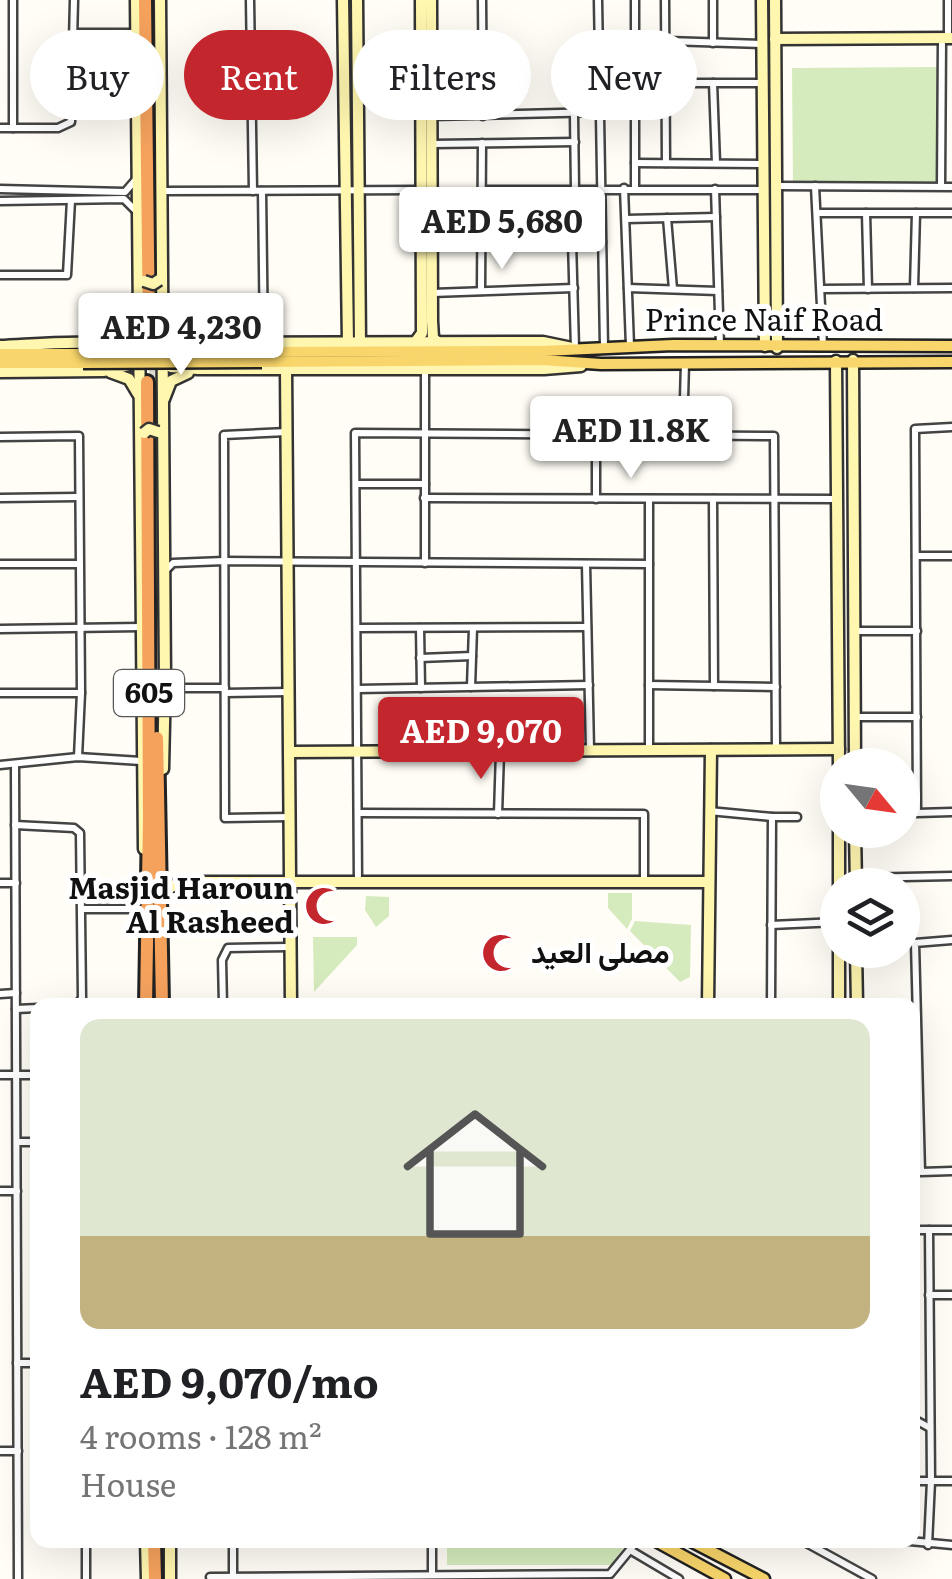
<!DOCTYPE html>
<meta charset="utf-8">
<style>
body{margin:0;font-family:Literata,Vazirmatn,serif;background:#f2f2f2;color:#202124;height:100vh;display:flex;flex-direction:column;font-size:38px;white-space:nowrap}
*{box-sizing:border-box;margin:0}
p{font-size:32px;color:#757577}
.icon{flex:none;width:55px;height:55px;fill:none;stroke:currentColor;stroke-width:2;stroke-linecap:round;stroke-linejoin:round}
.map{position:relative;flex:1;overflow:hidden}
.details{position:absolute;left:30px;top:998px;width:890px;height:550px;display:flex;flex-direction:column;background:#fff;border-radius:20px;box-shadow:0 10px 40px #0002}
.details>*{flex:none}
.guide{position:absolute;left:30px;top:30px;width:892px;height:90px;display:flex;gap:20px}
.needle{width:65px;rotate:119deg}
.controls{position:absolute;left:820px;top:748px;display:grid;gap:20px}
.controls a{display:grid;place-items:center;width:100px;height:100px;border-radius:50%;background:#fff;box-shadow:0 10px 40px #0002;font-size:50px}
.price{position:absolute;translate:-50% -85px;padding:0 22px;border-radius:10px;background:#fff;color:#222;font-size:32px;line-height:65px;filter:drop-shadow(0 2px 5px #0008)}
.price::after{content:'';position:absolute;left:50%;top:60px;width:30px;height:22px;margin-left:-15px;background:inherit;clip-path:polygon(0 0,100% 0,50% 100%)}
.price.active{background:#c4262e;color:#fff}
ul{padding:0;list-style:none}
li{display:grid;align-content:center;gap:20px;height:530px;padding:0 50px}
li+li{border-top:2px solid #e0e0e0}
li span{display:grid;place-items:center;height:310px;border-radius:20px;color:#555}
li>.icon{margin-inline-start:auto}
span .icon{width:180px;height:180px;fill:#fffc;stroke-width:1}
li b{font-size:42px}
.pill{padding:0 35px;border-radius:45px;background:#fff;box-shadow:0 10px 40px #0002;font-size:35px;line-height:90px}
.pill.active{background:#c4262e;color:#fff}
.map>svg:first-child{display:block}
.green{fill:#d5ebbd}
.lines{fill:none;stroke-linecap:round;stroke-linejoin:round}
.highway-tunnel{stroke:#dbdad3;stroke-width:12;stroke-dasharray:12 6;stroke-linecap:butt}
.street-casing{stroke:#444;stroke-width:11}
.secondary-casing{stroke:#333;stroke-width:15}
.primary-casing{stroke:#222;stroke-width:15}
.highway-casing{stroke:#222;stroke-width:18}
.street{stroke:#fff;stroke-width:6}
.secondary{stroke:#fff6b0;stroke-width:10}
.primary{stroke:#f9d66b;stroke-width:10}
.highway{stroke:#f5a25d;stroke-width:12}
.secondary-bridge-casing{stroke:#333;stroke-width:15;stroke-linecap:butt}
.primary-bridge-casing{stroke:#222;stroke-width:15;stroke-linecap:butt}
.secondary-bridge{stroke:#fff6b0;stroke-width:10}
.primary-bridge{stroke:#f9d66b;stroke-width:10}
.labels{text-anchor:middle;stroke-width:10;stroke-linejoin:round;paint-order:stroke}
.shield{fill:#fff;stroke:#585858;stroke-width:2.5}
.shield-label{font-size:28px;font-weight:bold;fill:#111}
.street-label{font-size:30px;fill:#111;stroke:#fff}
.poi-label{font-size:30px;font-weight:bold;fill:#111;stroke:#fff;text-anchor:end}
</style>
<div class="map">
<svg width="952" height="1579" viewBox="0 0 952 1579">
<rect width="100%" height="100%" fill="#fffdf5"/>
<g class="green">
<polygon points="937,67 936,182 793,182 792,68"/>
<polygon points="608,893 632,893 632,919 627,929 608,908"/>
<polygon points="366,896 389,897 389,916 376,927 365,910"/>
<polygon points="635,921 691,925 690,977 680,982 630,931"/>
<polygon points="313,937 357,937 357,945 314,992"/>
<polygon points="447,1540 629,1540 611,1565 447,1565"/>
</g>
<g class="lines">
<polyline class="highway-tunnel" points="155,382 155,333"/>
<g class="street-casing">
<g id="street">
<polyline points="13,0 13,128"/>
<polyline points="250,0 253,191"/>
<polyline points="482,0 483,116"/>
<polyline points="598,0 604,347"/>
<polyline points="665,0 666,163"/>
<polyline points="713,0 713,43"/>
<polyline points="948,0 948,38"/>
<polyline points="74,33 137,33"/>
<polyline points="636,40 762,44"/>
<polyline points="432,73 483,73"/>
<polyline points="666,83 763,83"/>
<polyline points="713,83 716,163"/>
<polyline points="574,115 575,189"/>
<polyline points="432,116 602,112"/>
<polyline points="0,128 58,128 71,122 74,0"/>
<polyline points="432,144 575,142"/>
<polyline points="635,163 762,164"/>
<polyline points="777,186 952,187"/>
<polyline points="815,186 823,346"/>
<polyline points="941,186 942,39"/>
<polyline points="624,188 630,346"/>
<polyline points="635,188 635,0"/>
<polyline points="0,189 125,192 138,177"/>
<polyline points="715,189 720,345"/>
<polyline points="482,190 763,190"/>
<polyline points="162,191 421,190"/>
<polyline points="262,191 264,344"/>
<polyline points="0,201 124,199 138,213"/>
<polyline points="817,213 952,213"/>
<polyline points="866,213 868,289"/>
<polyline points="667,218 673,289"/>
<polyline points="626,219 716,217"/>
<polyline points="572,241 575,348"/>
<polyline points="482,242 602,242"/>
<polyline points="0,275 67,275 71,200"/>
<polyline points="628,288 718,291"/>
<polyline points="914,288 916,213"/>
<polyline points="821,289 952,288"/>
<polyline points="481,291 482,143"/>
<polyline points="432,293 574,288"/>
<polyline points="425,370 425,563"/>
<polyline points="952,427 915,429 917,813 952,812"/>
<polyline points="287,432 224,435 225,818 291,817"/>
<polyline points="683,435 685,363"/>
<polyline points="0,437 79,436 81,693 78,757"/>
<polyline points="356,484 425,484"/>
<polyline points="0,498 77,497"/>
<polyline points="424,498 836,499"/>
<polyline points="596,499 596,434"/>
<polyline points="649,499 649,750"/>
<polyline points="713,499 714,686"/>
<polyline points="916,556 952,556"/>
<polyline points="0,564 78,564"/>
<polyline points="586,564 590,750"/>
<polyline points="164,572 173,563 224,561 649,564"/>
<polyline points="357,628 587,627"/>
<polyline points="420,628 421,688"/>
<polyline points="0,629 141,627"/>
<polyline points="855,631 917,631"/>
<polyline points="420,658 472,656"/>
<polyline points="165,679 176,688 225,688"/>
<polyline points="649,685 776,687"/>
<polyline points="471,687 473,628"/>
<polyline points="358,689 589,685"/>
<polyline points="0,693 81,693"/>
<polyline points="225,693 289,692"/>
<polyline points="854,717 917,717"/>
<polyline points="0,765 78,757 141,761"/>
<polyline points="15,765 18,1579"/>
<polyline points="709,811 772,817 771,1005"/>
<polyline points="358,813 644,814 644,881"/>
<polyline points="498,814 500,752"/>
<polyline points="772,817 797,817"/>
<polyline points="15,825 74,828 80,833 82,998 77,1005"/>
<polyline points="857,878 952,876"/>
<polyline points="0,883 16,883"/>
<polyline points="358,883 355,433 774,436 776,749"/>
<polyline points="82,909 146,909"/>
<polyline points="771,925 838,922"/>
<polyline points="952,940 915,943 921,1172 952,1171"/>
<polyline points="0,994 16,993"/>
<polyline points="223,1005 222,960 228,948 289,947"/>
<polyline points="16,1009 38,1008"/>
<polyline points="0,1075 38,1075"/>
<polyline points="17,1142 38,1142"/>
<polyline points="0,1191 17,1191"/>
<polyline points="912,1230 952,1230"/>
<polyline points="929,1295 952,1295"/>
<polyline points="17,1363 38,1363"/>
<polyline points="912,1418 930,1428"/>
<polyline points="0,1451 18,1451"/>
<polyline points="912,1481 952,1481"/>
<polyline points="86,1540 86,1579"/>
<polyline points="432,1540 432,1575"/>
<polyline points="801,1540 872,1579"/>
<polyline points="899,1540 952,1545"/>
<polyline points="928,1545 931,1481 929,1230"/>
<polyline points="630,1550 679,1579"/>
<polyline points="210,1577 610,1574 638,1540"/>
<polyline points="233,1577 233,1540"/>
</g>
</g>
<g class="secondary-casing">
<g id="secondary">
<polyline points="136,0 144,849"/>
<polyline points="160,0 165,679 163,769"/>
<polyline points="343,0 348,343"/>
<polyline points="357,0 360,344"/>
<polyline points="431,0 432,321 433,338 439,343"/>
<polyline points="762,0 765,346"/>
<polyline points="775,0 777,348"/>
<polyline points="775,39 952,38"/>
<path d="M165,321C172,340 184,342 202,343L543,342L572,348"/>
<polyline points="113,343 129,336 139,319"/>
<polyline points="414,344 422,333 421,0"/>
<path d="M0,346C36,345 112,335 141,355"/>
<polyline points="853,360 855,765"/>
<polyline points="161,361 171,367 198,369 544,369 581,366"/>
<polyline points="836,361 839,765"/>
<polyline points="286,369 291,1005"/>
<polyline points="0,372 104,371 134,364"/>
<polyline points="110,372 129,379 138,394"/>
<polyline points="164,399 171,381 188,373"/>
<polyline points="290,752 839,749"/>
<polyline points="839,830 839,885"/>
<polyline points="855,830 856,885"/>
<polyline points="161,903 168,889 180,882 708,882"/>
<polyline points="839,950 839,1005"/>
<polyline points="856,950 857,1005"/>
<polyline points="708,1005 711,750"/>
<polyline points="146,1540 147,1579"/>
<polyline points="170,1579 170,1540"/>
</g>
</g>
<g class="primary-casing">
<g id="primary">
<polyline points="262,352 543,351 673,345 952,346"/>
<polyline points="0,354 83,354"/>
<polyline points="262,362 542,360 601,364 952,362"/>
<polyline points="0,363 83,363"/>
<polyline points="654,1540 725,1579"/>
<polyline points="689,1540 764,1579"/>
</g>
</g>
<g class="highway-casing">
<g id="highway">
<polyline points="145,0 149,333"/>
<polyline points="157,738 162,1005"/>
<polyline points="146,1005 149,819 147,382"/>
<polyline points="154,1540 155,1579"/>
</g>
</g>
<use href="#street" class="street"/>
<use href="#secondary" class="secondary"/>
<use href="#primary" class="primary"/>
<use href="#highway" class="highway"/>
<g class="secondary-bridge-casing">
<g id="secondary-bridge">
<polyline points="144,281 153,284 159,280"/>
<polyline points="144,433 149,429 158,432"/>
</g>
</g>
<g class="primary-bridge-casing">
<g id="primary-bridge">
<polyline points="83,354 262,352"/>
<polyline points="83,363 262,362"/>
</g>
</g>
<use href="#secondary-bridge" class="secondary-bridge"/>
<use href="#primary-bridge" class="primary-bridge"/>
</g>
<defs>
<g id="mosque-bare" transform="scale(3)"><path d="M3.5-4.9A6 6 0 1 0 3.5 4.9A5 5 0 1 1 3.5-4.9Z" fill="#c4262e" stroke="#fff" stroke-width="2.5" paint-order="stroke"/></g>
</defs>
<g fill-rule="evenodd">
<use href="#mosque-bare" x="324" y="906"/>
<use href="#mosque-bare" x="501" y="953"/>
</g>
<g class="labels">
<rect class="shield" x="114" y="670" width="70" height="46" rx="8"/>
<g class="shield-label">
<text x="149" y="703">605</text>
</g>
<g class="street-label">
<text x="764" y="331">Prince Naif Road</text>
</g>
<g class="poi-label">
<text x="294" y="899">Masjid Haroun<tspan x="294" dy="34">Al Rasheed</tspan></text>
<text x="531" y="963" text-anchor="start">مصلى العيد</text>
</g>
</g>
</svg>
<div class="controls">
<a><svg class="needle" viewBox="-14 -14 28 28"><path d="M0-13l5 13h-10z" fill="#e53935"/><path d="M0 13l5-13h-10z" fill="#757577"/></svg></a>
<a><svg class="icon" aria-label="layers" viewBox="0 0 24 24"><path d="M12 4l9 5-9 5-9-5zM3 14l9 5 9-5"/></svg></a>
</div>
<b class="price" style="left:502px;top:272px">AED 5,680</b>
<b class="price" style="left:181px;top:378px">AED 4,230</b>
<b class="price" style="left:631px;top:481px">AED 11.8K</b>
<b class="price active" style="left:481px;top:782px">AED 9,070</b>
<div class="guide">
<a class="pill">Buy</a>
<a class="pill active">Rent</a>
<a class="pill">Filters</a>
<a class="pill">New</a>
</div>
<section class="details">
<ul>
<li><span style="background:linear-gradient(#dfe7d0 70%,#c2b280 0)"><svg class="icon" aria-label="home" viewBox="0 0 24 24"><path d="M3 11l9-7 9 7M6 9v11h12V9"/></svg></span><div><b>AED 9,070/mo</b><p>4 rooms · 128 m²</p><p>House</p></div></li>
</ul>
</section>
</div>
